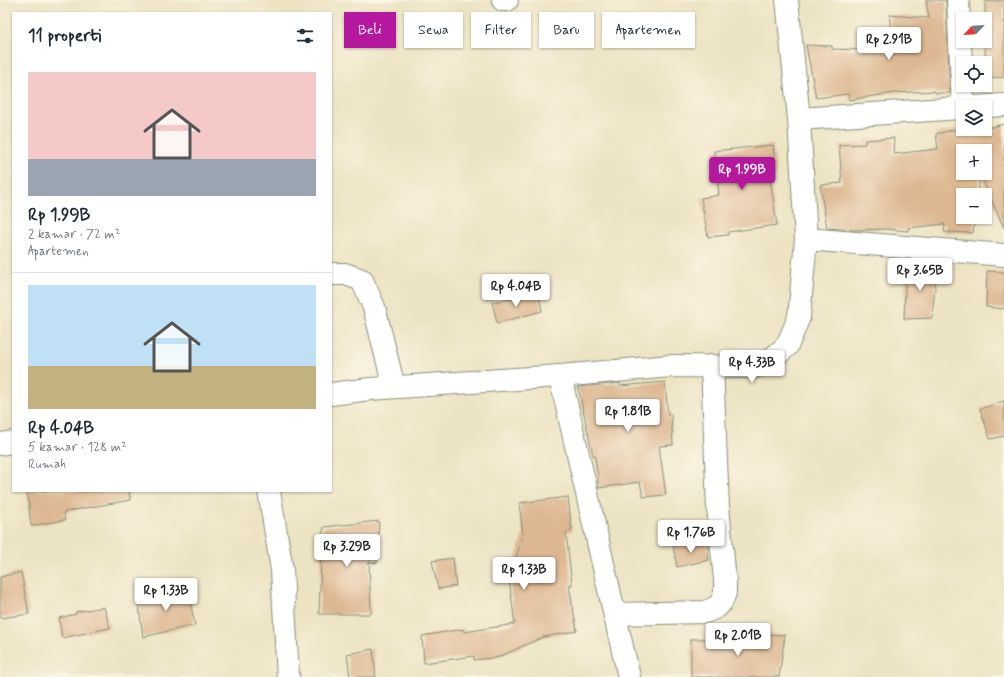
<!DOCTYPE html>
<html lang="id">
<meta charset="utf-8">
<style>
body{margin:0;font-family:Mynerve,sans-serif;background:#f6f6f7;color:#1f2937;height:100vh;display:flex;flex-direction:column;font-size:15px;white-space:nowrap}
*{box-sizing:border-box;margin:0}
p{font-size:13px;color:#747a83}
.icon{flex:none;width:22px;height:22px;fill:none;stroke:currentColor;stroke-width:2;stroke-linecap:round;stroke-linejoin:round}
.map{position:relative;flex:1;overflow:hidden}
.panel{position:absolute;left:12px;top:12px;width:320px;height:480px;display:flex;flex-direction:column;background:#fff;border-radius:0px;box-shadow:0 1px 3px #0004}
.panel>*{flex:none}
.hud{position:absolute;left:344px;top:12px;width:380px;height:36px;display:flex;gap:8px}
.needle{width:26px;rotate:245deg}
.controls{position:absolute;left:956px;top:12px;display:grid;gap:8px}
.controls a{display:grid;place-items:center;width:36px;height:36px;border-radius:0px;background:#fff;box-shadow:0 1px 3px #0004;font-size:20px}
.price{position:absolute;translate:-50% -34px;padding:0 9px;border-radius:4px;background:#fff;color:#222;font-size:13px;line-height:26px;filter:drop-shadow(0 1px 2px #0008)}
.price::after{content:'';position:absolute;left:50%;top:24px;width:12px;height:9px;margin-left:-6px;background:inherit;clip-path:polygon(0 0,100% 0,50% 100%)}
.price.on{background:#b5179e;color:#fff}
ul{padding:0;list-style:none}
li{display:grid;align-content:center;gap:8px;height:212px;padding:0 16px}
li+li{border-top:1px solid #e0e1e3}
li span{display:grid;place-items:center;height:124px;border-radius:0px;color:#555}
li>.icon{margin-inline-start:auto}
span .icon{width:72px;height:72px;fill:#fffc;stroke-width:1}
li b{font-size:17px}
h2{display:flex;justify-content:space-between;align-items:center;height:48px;padding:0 16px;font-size:17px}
.tag{padding:0 14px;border-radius:0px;background:#fff;box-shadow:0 1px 3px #0004;font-size:14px;line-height:36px}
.tag.on{background:#b5179e;color:#fff}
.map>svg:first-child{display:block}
.building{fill:#ddb791;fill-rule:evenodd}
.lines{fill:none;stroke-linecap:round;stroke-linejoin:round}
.minor-casing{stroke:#86907b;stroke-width:24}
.minor{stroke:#fff;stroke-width:22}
</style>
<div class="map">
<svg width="1004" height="677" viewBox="0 0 1004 677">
<rect width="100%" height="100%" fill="#fcf5e5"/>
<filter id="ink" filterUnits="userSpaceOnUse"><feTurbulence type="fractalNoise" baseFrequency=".025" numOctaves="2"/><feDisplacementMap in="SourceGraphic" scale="8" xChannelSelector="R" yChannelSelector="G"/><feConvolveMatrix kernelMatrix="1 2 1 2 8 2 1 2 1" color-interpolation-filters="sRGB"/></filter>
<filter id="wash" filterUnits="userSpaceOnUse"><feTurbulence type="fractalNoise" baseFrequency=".012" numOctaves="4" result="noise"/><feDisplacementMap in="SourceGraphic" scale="16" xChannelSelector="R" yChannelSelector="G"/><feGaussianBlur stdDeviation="0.9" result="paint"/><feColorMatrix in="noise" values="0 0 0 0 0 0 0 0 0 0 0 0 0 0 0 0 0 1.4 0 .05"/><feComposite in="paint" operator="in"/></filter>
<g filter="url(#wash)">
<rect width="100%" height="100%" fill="#ece3c2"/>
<g id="blocks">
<g class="building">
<polygon points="926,0 946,0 950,93 935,93 935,91 894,93 849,100 849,94 816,98 806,45 832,46 832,49 894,51 889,15 929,18"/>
<polygon points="1004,0 1004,77 985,79 985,2"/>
<path d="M1004,124V228L980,174L978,195H963V217H975L973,233L944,232L945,224L908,228V231L885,229L856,230L827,228L820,185L842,183L839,145L865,144V140L894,138L893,154L938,149L936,134L957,129H967V133ZM963,151H985V173H963Z"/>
<polygon points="773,145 776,177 770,178 777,225 728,232 728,235 708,237 701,198 719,195 714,151"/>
<polygon points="906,266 937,267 932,318 904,319"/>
<polygon points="987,271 1004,272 1004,309 986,307"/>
<polygon points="539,295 542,311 497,323 492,302"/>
<polygon points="665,382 668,414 671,414 673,445 659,446 666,495 643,497 640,482 599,488 595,455 593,456 578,387 620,383 620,386"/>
<polygon points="1004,401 1004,436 990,439 980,409"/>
<polygon points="27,491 129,491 130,500 64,512 65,520 31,526"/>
<polygon points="568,497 572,531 566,532 572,585 569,585 577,631 543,637 499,657 474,660 474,656 424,663 422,636 463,629 464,632 515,624 507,564 515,562 523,534 519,503"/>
<polygon points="379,521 377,563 369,562 371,614 319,614 321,557 317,557 324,527"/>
<polygon points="707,543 709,560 677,567 673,546"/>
<polygon points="453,558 456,586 438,589 432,561"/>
<polygon points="21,572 29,614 0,618 0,577"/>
<polygon points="187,586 195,625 143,637 138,599"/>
<polygon points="104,607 110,628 62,638 59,618 76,614 76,612"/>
<polygon points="760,634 785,635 779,677 691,677 691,639 713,639 713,640 760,638"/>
<polygon points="373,649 376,677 350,677 347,654"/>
</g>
</g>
</g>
<g filter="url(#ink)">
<use href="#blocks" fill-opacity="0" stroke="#86907b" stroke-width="1"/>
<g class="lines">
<g class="minor-casing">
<g id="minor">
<polyline points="503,0 507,0"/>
<polyline points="958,0 963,107"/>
<polyline points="799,119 1004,105"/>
<polyline points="806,239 1004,255"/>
<polyline points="331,274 345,274 362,280 374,307 394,387"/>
<polyline points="560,376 629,677"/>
<polyline points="331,394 370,389 560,376 671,366 754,367 769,361 787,346 799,317 806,239 799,119 787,0"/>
<polyline points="0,444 13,442"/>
<polyline points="269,491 282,570 288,677"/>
<polyline points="615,614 705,612 717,607 722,601 725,593 725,581 718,507 712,366"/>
</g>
</g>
<use href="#minor" class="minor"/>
</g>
</g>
</svg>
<div class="controls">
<a><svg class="needle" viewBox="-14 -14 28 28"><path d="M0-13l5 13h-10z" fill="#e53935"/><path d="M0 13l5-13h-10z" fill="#747a83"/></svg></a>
<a><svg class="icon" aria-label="locate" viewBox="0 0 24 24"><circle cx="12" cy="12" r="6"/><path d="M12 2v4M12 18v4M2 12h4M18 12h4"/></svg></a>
<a><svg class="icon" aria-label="layers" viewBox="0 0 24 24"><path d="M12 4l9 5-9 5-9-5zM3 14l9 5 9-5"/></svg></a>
<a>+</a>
<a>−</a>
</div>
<b class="price" style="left:889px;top:61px">Rp 2.91B</b>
<b class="price on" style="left:742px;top:191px">Rp 1.99B</b>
<b class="price" style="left:920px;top:292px">Rp 3.65B</b>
<b class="price" style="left:516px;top:308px">Rp 4.04B</b>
<b class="price" style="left:752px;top:384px">Rp 4.33B</b>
<b class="price" style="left:628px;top:433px">Rp 1.81B</b>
<b class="price" style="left:691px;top:554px">Rp 1.76B</b>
<b class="price" style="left:347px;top:568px">Rp 3.29B</b>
<b class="price" style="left:524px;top:591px">Rp 1.33B</b>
<b class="price" style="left:166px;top:612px">Rp 1.33B</b>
<b class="price" style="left:738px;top:657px">Rp 2.01B</b>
<div class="hud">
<a class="tag on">Beli</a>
<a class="tag">Sewa</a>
<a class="tag">Filter</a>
<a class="tag">Baru</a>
<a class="tag">Apartemen</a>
</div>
<section class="panel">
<h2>11 properti<svg class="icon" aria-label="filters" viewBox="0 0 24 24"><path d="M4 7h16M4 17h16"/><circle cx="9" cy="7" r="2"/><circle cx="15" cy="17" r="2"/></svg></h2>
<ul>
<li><span style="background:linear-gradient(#f6c9c9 70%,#9aa5b1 0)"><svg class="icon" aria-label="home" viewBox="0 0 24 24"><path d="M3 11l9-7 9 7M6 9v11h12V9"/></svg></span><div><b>Rp 1.99B</b><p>2 kamar · 72 m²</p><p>Apartemen</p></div></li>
<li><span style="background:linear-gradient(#bfe0f5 65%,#c2b280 0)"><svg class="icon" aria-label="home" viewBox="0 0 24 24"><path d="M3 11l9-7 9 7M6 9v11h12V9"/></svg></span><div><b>Rp 4.04B</b><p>5 kamar · 128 m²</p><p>Rumah</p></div></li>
</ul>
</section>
</div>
